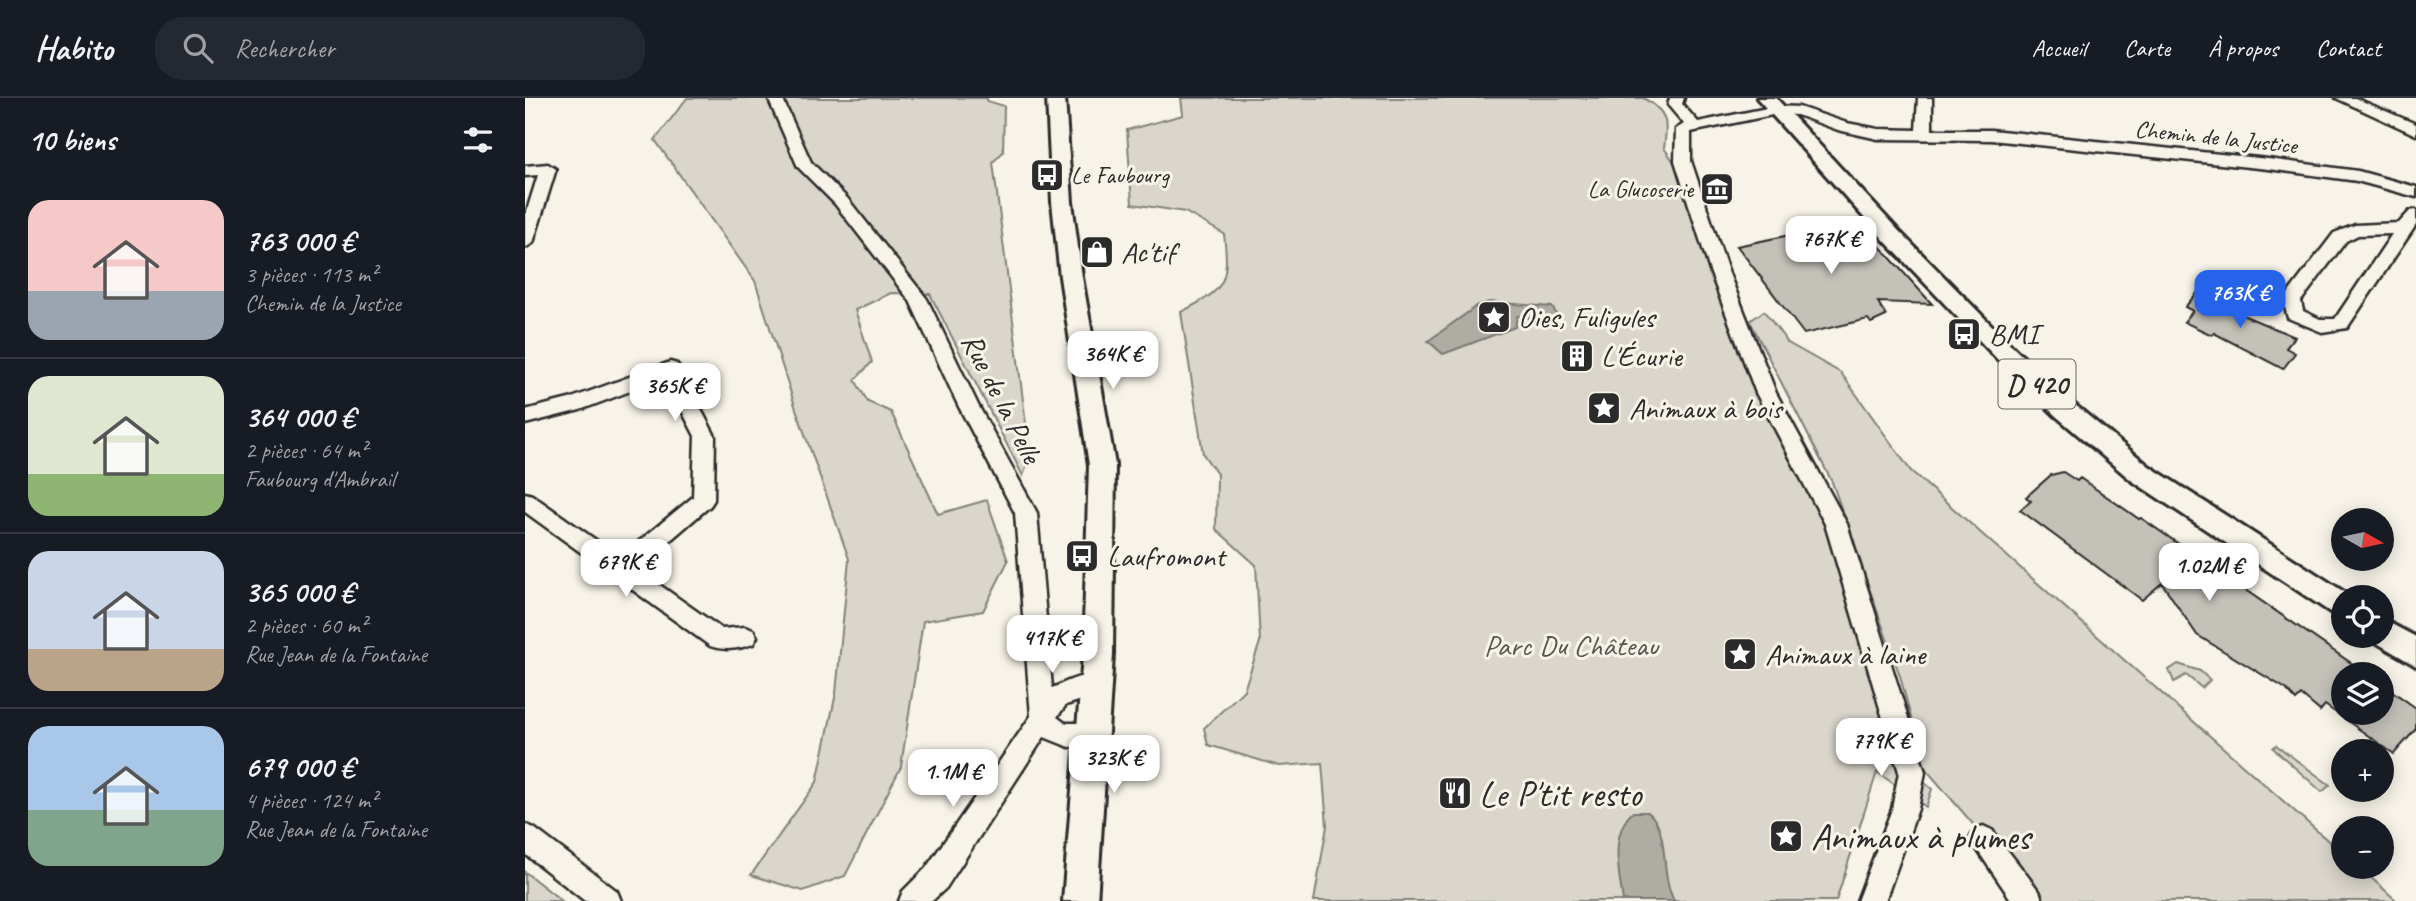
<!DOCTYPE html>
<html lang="fr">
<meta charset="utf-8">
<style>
body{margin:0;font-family:Caveat,sans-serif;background:#242831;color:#f1f3f6;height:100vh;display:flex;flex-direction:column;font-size:26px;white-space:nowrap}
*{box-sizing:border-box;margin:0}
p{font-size:23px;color:#9ea1a6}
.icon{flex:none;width:38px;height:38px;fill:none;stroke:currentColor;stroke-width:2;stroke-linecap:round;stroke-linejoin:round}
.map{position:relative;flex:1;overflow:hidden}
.panel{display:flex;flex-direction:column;background:#171b24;width:525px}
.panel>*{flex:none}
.needle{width:46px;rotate:99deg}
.controls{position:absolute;left:1806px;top:410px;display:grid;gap:14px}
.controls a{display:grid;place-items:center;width:63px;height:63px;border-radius:50%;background:#171b24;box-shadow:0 4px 18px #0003;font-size:35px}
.price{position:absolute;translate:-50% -60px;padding:0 16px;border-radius:14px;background:#fff;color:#222;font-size:23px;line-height:46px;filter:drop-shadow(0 2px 4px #0008)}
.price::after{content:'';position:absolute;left:50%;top:42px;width:21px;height:16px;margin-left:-10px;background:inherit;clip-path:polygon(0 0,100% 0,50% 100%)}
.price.on{background:#2563eb;color:#fff}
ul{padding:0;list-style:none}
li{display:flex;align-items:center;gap:21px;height:175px;padding:0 28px}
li+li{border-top:2px solid #363941}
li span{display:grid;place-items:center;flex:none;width:196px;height:140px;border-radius:21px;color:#555}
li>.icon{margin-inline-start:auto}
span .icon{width:84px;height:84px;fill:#fffc;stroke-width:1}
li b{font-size:30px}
h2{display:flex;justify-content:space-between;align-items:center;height:84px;padding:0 28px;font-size:30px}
header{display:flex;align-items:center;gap:42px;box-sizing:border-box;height:98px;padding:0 35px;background:#171b24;border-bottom:2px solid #363941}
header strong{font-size:33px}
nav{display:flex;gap:38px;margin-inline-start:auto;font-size:24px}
.search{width:490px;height:63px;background:#242831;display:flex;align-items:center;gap:18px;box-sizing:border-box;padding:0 24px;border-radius:28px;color:#9ea1a6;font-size:26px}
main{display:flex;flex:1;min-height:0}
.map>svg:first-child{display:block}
.green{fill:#dad6cc;stroke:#82807c;stroke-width:2}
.water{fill:#afaca4;stroke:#7a7874;stroke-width:2}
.building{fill:#c4c1b9;stroke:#2b2b2b;stroke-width:2}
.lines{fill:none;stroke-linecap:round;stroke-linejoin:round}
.minor-casing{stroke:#2b2b2b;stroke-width:5}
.major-casing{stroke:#2b2b2b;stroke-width:6}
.minor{fill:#f7f3e8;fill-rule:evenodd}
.major{fill:#f7f3e8;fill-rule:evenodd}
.labels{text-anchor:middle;stroke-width:6;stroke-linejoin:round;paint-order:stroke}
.far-street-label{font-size:24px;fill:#2b2b2b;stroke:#f7f3e8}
.far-poi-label{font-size:24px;fill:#2b2b2b;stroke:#f7f3e8;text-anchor:start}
.shield{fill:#f7f3e8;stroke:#686764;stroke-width:2}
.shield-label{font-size:28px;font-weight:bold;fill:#2b2b2b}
.poi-label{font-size:30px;fill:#2b2b2b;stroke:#f7f3e8;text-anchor:start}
.street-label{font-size:30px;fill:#2b2b2b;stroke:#f7f3e8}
.park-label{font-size:30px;fill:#575653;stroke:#f7f3e8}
.near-poi-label{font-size:37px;fill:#2b2b2b;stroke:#f7f3e8;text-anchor:start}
</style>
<header>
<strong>Habito</strong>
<div class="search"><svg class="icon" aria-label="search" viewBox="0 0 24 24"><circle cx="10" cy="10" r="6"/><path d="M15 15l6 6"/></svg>Rechercher</div>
<nav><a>Accueil</a><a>Carte</a><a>À propos</a><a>Contact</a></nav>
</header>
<main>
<section class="panel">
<h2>10 biens<svg class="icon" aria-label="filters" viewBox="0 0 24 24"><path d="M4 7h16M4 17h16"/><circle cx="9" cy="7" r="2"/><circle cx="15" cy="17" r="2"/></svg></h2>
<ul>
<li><span style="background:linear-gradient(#f6c9c9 65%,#9aa5b1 0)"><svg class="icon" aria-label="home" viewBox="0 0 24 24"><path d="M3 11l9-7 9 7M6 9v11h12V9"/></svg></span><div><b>763 000 €</b><p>3 pièces · 113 m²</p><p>Chemin de la Justice</p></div></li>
<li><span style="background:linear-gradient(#dfe7d0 70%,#8fb573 0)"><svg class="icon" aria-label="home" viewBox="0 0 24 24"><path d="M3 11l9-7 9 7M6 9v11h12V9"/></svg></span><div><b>364 000 €</b><p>2 pièces · 64 m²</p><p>Faubourg d'Ambrail</p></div></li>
<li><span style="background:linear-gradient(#c9d6e8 70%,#b9a48a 0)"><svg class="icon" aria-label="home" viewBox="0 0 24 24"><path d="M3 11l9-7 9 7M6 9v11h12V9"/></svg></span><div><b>365 000 €</b><p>2 pièces · 60 m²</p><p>Rue Jean de la Fontaine</p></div></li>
<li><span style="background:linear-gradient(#a9c7e8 60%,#7fa58c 0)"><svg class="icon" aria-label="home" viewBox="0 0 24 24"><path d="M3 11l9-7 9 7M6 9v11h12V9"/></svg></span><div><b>679 000 €</b><p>4 pièces · 124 m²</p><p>Rue Jean de la Fontaine</p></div></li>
</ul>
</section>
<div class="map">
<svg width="1891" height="803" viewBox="0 0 1891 803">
<rect width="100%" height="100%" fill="#f7f3e8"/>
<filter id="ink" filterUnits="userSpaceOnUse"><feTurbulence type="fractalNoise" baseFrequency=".0143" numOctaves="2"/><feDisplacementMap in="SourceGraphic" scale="14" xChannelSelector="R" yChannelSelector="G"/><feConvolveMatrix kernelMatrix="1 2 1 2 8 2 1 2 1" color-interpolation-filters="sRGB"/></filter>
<g filter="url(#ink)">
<g class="green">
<polygon points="162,0 462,0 462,3 479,8 478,54 468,64 505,358 498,378 405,196 366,195 330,212 347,264 330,282 343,304 366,314 413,416 462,402 483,463 458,513 398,523 376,669 320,778 278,793 226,777 292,684 311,595 324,461 271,311 230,183 130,42"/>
<path d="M656,0H1118C1143,13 1143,24 1139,50L1149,64L1247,328L1303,422L1362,627L1351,628L1359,650L1407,691L1401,709L1352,674L1311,803H789L802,728L797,665L754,668L683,647L679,630L719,592L735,544L731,467L691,431L692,376L678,356L656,214C699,192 705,186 699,136L660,114L607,106L602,32L658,17Z"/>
<polygon points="1239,213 1263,245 1316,275 1386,373 1818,756 1818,768 1833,768 1872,803 1514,803 1399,669 1375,578 1307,384 1225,223"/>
<polygon points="1653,566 1675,573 1685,582 1677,590 1661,577 1649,584 1644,572"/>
<polygon points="1751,647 1805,687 1797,694 1748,650"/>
<polygon points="0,774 37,803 0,803"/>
</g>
<g class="water">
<polygon points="964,204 1027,209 1033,218 1029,227 1020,229 1002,219 992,218 990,229 918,256 903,243 952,208"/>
<path d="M1108,714H1123C1146,734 1134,774 1149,803H1098C1094,775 1084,735 1108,714Z"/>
</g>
<g class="building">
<polygon points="1332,123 1407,206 1353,204 1361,218 1346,225 1343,221 1279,236 1212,148"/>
<polygon points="1673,194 1709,211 1708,213 1770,239 1761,250 1770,255 1758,271 1689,235 1687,237 1659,224 1668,213 1660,209"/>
<polygon points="1538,374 1552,383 1555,380 1614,421 1616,420 1842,576 1818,576 1818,614 1857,614 1857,586 1891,610 1891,631 1869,656 1800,607 1795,613 1776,597 1771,602 1761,591 1672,537 1637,485 1617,502 1495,412 1506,403 1501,399 1526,377"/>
</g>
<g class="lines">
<g class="minor-casing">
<g id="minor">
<path d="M243,0H257L286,64L322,100L402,201L453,307L512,415L527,590C544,583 561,573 578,579L582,587L578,595L541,607L532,619L540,625H567L576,628L579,636L576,644L544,649L519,639L421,790L407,803H374L378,793L401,770L506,618L490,415L433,307L385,203L310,106L273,69Z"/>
<polygon points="1145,0 1159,0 1157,6 1173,24 1252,8 1274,9 1322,25 1353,31 1391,32 1393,0 1407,0 1407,32 1466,32 1743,61 1833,73 1891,89 1891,99 1832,83 1743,71 1466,42 1353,41 1313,32 1272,17 1252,16 1166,34 1166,63 1203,173 1251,295 1322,426 1400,674 1393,711 1360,803 1332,803 1367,711 1374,674 1300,426 1231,295 1185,173 1150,63 1151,31 1159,26 1143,7"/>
<polygon points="1811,0 1830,0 1891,26 1891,37"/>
<polygon points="23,66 31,71 8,145 0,150 0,119 13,77 0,78 0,68"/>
<path d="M1891,112V127L1822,230L1797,234L1763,220L1758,202L1809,135L1830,127L1874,125L1885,113ZM1867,136L1810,221H1795L1778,213L1776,203L1821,143L1833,137Z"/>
<path d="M145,264L152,266L190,338L189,402L185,408L112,471L197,531L220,529L228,532L232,539L228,546C215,551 198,553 185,548L0,414V395L7,397L95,459L168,399L170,338L140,280L55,312L0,326V312L44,301Z"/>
<polygon points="0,726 9,730 92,793 96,803 60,803 0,756"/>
<polygon points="1458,728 1467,732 1514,793 1518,803 1487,803 1445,741 1449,732"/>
</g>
</g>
<g class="major-casing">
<g id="major">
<polygon points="522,0 540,0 547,104 557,179 590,367 588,557 572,803 538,803 558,557 564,367 535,179 527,104"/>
<polygon points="1232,0 1251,0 1373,132 1492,253 1549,306 1624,368 1827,499 1818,499 1818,520 1808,516 1606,382 1531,318 1476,265 1359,142"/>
<polygon points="1857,521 1891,539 1891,568 1847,542 1845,537 1857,537"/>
</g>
</g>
<use href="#minor" class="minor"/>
<use href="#major" class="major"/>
</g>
</g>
<defs>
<g id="bus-square" transform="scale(1.75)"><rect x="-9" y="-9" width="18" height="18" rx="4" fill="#2b2b2b" stroke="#f7f3e8"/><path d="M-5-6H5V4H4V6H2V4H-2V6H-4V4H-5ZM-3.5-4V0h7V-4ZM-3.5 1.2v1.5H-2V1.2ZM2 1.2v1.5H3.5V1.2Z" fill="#fff"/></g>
<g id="museum-square" transform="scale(1.75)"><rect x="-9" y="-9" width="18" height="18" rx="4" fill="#2b2b2b" stroke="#f7f3e8"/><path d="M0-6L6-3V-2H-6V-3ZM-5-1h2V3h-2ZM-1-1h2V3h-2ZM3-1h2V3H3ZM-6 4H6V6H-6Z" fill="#fff"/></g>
<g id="shop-square" transform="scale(1.75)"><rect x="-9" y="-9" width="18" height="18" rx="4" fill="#2b2b2b" stroke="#f7f3e8"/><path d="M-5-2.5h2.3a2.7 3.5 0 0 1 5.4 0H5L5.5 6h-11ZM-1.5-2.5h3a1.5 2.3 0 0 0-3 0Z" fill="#fff"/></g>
<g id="sight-square" transform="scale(1.75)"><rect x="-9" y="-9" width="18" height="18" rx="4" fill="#2b2b2b" stroke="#f7f3e8"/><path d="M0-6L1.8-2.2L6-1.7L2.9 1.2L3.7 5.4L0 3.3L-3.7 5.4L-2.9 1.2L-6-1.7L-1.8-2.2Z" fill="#fff"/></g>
<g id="building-square" transform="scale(1.75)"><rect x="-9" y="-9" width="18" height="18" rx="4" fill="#2b2b2b" stroke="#f7f3e8"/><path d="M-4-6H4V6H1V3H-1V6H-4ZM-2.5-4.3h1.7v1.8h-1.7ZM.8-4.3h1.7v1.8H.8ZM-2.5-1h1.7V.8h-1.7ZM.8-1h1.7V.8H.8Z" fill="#fff"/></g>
<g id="restaurant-square" transform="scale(1.75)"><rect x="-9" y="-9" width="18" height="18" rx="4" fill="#2b2b2b" stroke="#f7f3e8"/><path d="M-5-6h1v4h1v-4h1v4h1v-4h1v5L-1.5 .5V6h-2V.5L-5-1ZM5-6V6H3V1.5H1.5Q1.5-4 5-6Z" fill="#fff"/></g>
</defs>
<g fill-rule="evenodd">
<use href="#bus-square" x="522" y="77"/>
<use href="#museum-square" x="1192" y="91"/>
<use href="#shop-square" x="572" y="154"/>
<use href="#sight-square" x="969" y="219"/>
<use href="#bus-square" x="1439" y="236"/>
<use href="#building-square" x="1052" y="258"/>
<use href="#sight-square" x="1079" y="310"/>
<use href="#bus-square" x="557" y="458"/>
<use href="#sight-square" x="1215" y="556"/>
<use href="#restaurant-square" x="930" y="695"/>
<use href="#sight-square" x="1261" y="738"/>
</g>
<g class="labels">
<g class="far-street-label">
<text transform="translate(1691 39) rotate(6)" y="8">Chemin de la Justice</text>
</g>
<g class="far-poi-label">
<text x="546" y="85">Le Faubourg</text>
<text x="1168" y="99" text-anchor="end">La Glucoserie</text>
</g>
<rect class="shield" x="1473.5" y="261.5" width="77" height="49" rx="5"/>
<g class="shield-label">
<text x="1512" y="296">D 420</text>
</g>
<g class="poi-label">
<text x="596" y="164">Ac'tif</text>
<text x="993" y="229">Oies, Fuligules</text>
<text x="1464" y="246">BMI</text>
<text x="1076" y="268">L'Écurie</text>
<text x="1104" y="320">Animaux à bois</text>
<text x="582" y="468">Laufromont</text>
<text x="1240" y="566">Animaux à laine</text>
</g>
<g class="street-label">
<text transform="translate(477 300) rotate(63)" y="10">Rue de la Pelle</text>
</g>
<g class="park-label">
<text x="1046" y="557">Parc Du Château</text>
</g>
<g class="near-poi-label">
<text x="954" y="708">Le P'tit resto</text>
<text x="1286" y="751">Animaux à plumes</text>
</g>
</g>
</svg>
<div class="controls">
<a><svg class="needle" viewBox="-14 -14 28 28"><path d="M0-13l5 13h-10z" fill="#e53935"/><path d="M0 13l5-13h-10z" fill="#9ea1a6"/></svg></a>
<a><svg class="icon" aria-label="locate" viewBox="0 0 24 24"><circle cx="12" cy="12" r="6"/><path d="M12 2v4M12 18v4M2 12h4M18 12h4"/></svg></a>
<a><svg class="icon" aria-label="layers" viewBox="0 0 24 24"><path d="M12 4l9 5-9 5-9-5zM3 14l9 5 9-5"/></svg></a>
<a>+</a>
<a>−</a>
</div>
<b class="price" style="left:1306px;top:178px">767K €</b>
<b class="price on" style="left:1715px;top:232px">763K €</b>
<b class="price" style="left:588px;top:293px">364K €</b>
<b class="price" style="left:150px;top:325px">365K €</b>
<b class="price" style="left:101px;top:501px">679K €</b>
<b class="price" style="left:1684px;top:505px">1.02M €</b>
<b class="price" style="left:527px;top:577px">417K €</b>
<b class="price" style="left:1356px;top:680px">779K €</b>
<b class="price" style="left:589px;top:697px">323K €</b>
<b class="price" style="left:428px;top:711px">1.1M €</b>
</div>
</main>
